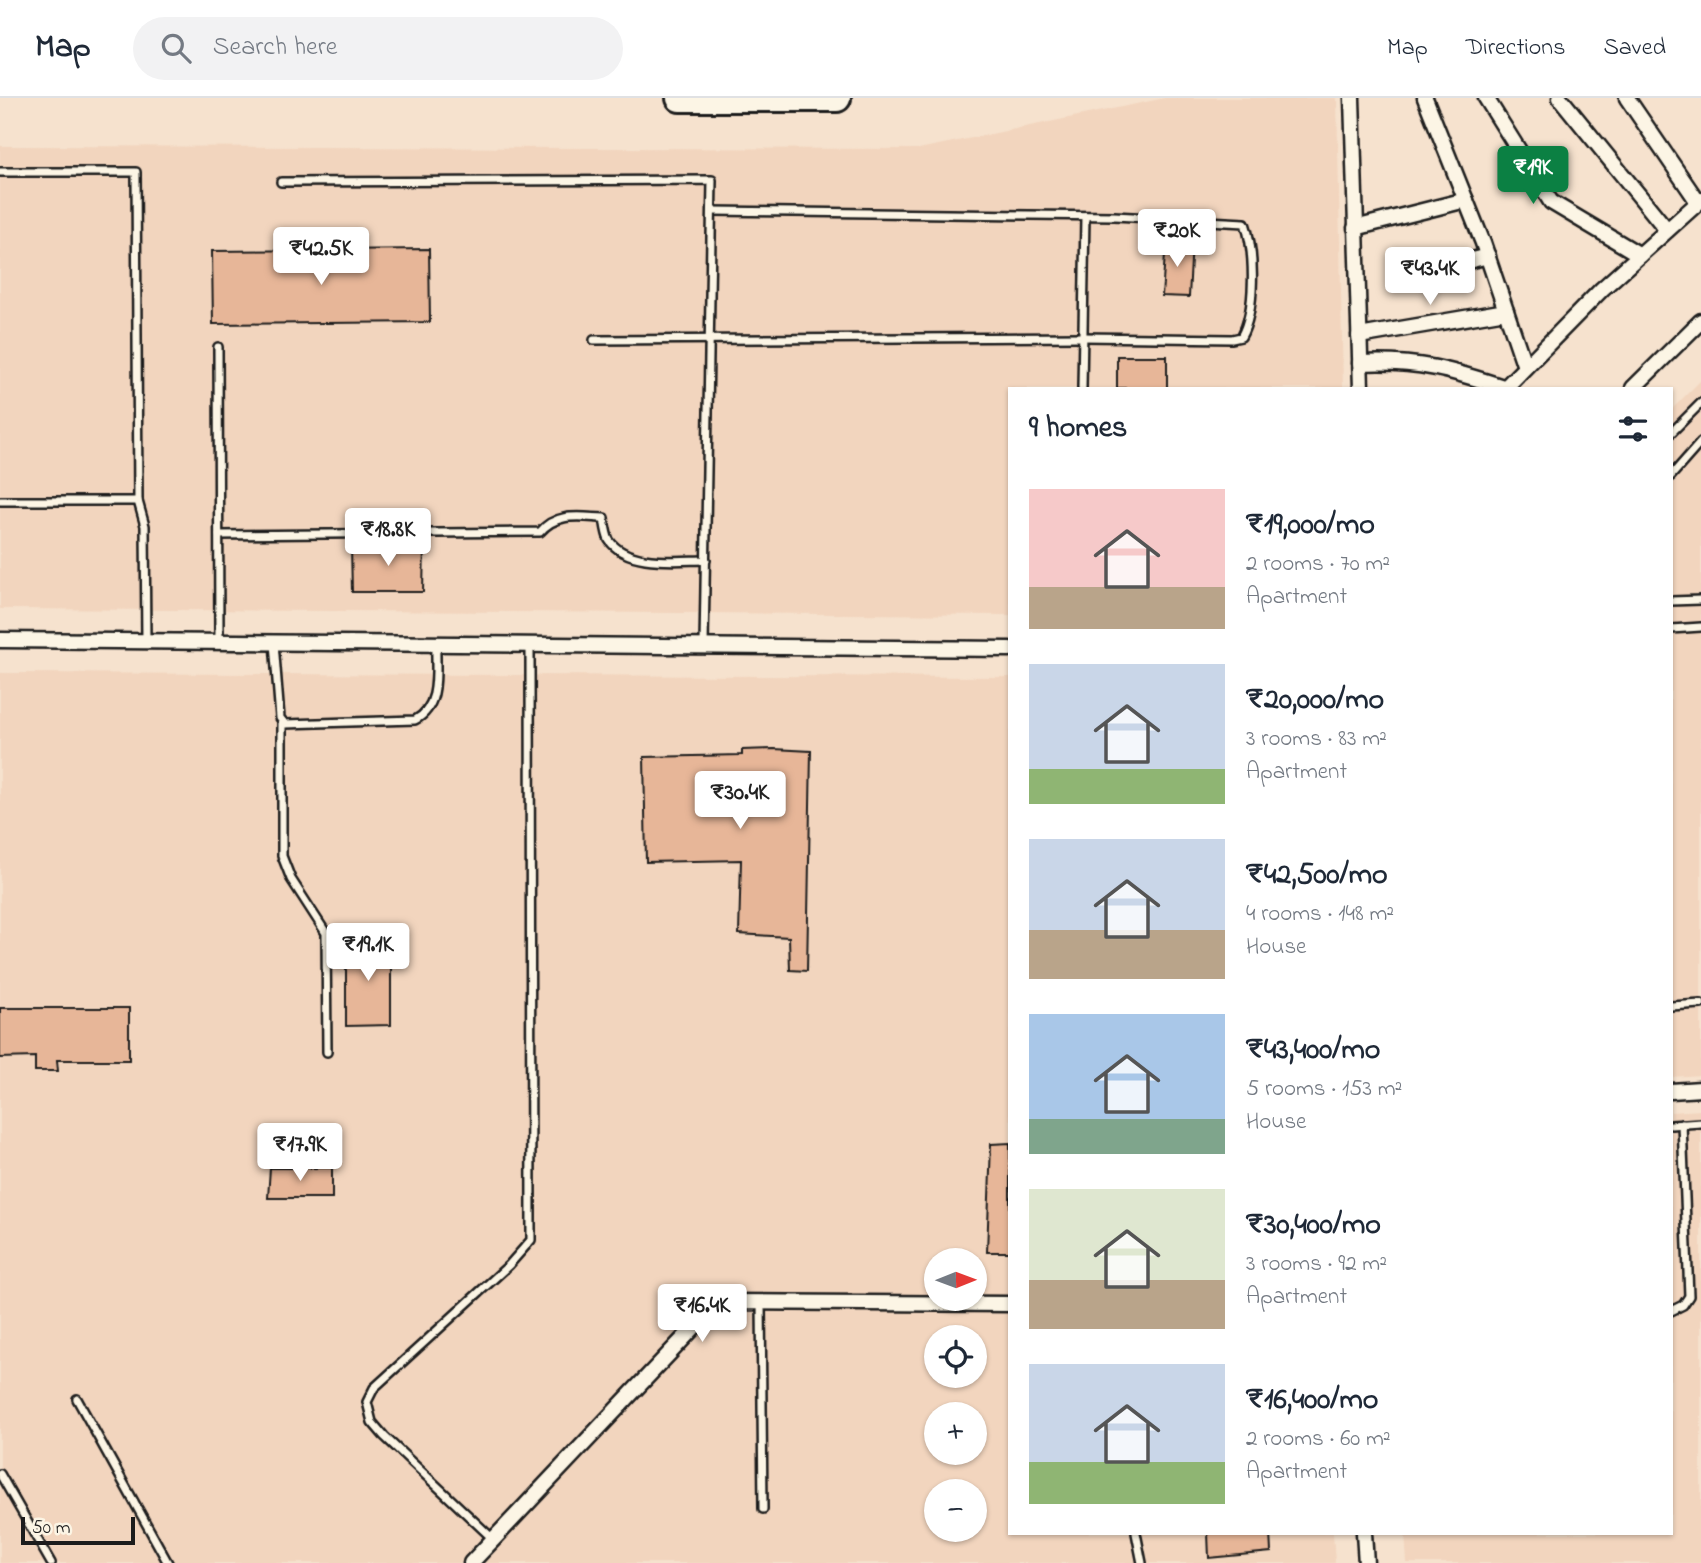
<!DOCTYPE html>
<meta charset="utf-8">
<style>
body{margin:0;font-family:"Indie Flower",sans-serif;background:#f2f2f3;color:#1f2937;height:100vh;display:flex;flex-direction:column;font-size:26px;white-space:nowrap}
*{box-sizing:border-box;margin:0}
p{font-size:23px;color:#747a83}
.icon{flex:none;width:38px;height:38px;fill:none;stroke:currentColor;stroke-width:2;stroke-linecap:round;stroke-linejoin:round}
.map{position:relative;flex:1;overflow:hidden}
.drawer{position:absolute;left:1008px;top:289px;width:665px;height:1148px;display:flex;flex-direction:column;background:#fff;border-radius:0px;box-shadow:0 2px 5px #0004}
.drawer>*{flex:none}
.needle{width:46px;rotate:89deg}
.controls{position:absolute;left:924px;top:1150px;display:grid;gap:14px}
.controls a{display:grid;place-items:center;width:63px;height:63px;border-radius:50%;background:#fff;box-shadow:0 2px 5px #0004;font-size:35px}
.scale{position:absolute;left:21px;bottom:18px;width:114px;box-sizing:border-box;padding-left:7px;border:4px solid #1c1c1c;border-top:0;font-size:19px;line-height:24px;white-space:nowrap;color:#1c1c1c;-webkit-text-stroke:5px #fcf5e5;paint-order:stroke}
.price{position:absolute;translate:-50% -60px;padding:0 16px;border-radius:7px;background:#fff;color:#222;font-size:23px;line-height:46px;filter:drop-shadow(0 2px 4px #0008)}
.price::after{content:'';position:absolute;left:50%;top:42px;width:21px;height:16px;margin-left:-10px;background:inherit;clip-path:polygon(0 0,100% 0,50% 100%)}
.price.active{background:#0b8043;color:#fff}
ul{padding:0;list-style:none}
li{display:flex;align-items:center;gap:21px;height:175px;padding:0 21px}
li span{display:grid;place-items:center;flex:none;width:196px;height:140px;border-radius:0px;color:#555}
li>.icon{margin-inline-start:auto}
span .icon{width:84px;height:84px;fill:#fffc;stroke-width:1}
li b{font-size:30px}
h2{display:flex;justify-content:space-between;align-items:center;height:84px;padding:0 21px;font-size:30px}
header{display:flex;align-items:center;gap:42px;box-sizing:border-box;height:98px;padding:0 35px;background:#fff;border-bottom:2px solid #e0e1e3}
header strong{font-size:33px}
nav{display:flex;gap:38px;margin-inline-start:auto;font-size:24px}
.search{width:490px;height:63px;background:#f2f2f3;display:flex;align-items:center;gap:18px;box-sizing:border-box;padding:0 24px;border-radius:38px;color:#747a83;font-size:26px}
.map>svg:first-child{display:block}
.built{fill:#f2d5be;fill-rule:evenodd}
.building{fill:#e7b698;stroke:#1c1c1c;stroke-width:2}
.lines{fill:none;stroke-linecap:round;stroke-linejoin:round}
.lane-casing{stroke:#1c1c1c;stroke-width:12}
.street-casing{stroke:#1c1c1c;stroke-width:19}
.highway-casing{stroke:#1c1c1c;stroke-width:32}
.lane{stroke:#fcf5e5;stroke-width:7}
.street{stroke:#fcf5e5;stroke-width:14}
.highway{stroke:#fcf5e5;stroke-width:26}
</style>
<header>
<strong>Map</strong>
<div class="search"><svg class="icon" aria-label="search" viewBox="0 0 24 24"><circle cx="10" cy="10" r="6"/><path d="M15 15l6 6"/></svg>Search here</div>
<nav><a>Map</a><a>Directions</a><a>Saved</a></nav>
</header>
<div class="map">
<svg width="1701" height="1465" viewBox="0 0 1701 1465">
<rect width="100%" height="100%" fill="#f6e2ce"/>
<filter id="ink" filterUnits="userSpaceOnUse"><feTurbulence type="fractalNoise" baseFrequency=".0143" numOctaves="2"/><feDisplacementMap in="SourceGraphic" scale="14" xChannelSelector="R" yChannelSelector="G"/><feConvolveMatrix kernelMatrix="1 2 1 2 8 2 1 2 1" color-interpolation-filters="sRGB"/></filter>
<g filter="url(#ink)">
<g class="built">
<polygon points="1165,0 1337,0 1343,290 1010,290 1010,517 0,511 0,48 919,51"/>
<polygon points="1701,282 1701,977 1671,979 1671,312"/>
<path d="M0,575L1010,579V1435H1333L1335,1465H0ZM936,1162H975V1200H936ZM936,1239H975V1278H936ZM936,1316H975V1354H936ZM936,1393H975V1432H936Z"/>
<polygon points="1701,1012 1701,1465 1407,1465 1405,1435 1671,1435 1671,1014"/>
</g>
<g class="building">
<polygon points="1166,142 1192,143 1189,199 1162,198"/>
<polygon points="429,151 430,224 213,226 212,153"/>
<rect x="1117" y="258" width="50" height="32"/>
<polygon points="351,447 424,447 423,494 352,494"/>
<polygon points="774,651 811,653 807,873 790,872 789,839 739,836 741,762 646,764 644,659 742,657 742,652"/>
<polygon points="346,843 391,843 391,927 346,928"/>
<polygon points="0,910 129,910 129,962 57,962 58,973 35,973 35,959 0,960"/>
<polygon points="1010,1045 1010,1154 987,1154 991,1046"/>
<polygon points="270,1070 332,1070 332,1100 268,1100"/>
<polygon points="1208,1435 1270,1435 1271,1454 1209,1460"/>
</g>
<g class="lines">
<g class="lane-casing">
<g id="lane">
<polyline points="0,74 136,74 138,403 145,428 146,543"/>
<polyline points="281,84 712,82 704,547"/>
<path d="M594,242L1083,239L1232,241L1241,239C1256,213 1255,154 1245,125L1114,118L712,113"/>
<polyline points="218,249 219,543"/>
<polyline points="1082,290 1085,118"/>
<polyline points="1671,335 1701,305"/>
<polyline points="1671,378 1701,344"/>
<polyline points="0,403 138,403"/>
<path d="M219,437L540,434C557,414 579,419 604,420C605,426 606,436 609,442C627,469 679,462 706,462"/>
<polyline points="1671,503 1701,502"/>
<polyline points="1671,531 1701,529"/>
<path d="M274,545L280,620L285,626L415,622C442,608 435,572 436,545"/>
<polyline points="282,625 282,758 291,781 326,835 327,954"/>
<polyline points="1671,908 1701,906"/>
<polyline points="1671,1027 1701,1025"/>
<polyline points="761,1204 763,1411"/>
<polyline points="1671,1213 1683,1207 1689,1198 1682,1026"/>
<polyline points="77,1301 168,1465"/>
<polyline points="0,1376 51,1465"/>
<polyline points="1136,1435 1142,1465"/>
<polyline points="493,1441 384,1338 372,1324 367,1304 374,1290 509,1167 531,1142 530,546"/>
</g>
</g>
<g class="street-casing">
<g id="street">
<polyline points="1352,0 1361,290"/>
<polyline points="1425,0 1483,145 1525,269"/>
<polyline points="1486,0 1551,104 1640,157"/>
<polyline points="1560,0 1667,132"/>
<polyline points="1627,0 1698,104"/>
<polyline points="1355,130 1466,102"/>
<polyline points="1412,177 1488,158"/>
<polyline points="1359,238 1506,213"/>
<path d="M1360,265C1417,262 1452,272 1506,290"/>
<polyline points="1505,290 1602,191 1701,102"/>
<polyline points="1633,290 1701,223"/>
<polyline points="0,542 1010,551"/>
<polyline points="1671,993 1701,991"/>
<polyline points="1364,1435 1366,1465"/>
<polyline points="471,1465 718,1204 1010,1206"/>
</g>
</g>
<g class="highway-casing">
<polyline id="highway" points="680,0 837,0"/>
</g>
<use href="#lane" class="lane"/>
<use href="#street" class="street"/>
<use href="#highway" class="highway"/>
</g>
</g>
</svg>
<div class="controls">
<a><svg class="needle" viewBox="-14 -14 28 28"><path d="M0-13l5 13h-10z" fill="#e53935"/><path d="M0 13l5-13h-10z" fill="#747a83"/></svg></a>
<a><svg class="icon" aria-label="locate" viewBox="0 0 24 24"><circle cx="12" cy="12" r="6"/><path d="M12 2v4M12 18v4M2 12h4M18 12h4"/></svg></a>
<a>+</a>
<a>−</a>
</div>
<div class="scale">50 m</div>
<b class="price active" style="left:1533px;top:108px">₹19K</b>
<b class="price" style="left:1177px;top:171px">₹20K</b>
<b class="price" style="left:321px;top:189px">₹42.5K</b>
<b class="price" style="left:1430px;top:209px">₹43.4K</b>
<b class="price" style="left:388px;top:470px">₹18.8K</b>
<b class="price" style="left:740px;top:733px">₹30.4K</b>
<b class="price" style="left:368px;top:885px">₹19.1K</b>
<b class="price" style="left:300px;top:1085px">₹17.9K</b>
<b class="price" style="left:702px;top:1246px">₹16.4K</b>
<section class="drawer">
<h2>9 homes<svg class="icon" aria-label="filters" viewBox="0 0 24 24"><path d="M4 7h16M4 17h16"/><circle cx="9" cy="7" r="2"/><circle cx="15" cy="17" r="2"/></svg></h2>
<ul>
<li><span style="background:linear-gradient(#f6c9c9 70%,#b9a48a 0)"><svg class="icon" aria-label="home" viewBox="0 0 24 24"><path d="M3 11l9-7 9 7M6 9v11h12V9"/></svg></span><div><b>₹19,000/mo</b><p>2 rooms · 70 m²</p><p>Apartment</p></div></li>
<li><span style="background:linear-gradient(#c9d6e8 75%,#8fb573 0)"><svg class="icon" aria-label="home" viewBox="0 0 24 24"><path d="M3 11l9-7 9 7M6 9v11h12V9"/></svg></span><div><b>₹20,000/mo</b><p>3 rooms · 83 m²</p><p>Apartment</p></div></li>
<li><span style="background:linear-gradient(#c9d6e8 65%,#b9a48a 0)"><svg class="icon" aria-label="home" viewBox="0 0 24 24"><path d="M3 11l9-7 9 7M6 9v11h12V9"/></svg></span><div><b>₹42,500/mo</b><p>4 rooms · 148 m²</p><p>House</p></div></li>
<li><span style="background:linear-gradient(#a9c7e8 75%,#7fa58c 0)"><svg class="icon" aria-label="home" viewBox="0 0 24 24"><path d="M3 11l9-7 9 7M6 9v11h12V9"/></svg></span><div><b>₹43,400/mo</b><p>5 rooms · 153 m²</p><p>House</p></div></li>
<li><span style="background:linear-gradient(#dfe7d0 65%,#b9a48a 0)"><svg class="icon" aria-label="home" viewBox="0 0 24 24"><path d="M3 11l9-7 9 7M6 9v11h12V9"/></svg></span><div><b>₹30,400/mo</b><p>3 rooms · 92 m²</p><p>Apartment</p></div></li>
<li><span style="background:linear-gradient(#c9d6e8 70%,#8fb573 0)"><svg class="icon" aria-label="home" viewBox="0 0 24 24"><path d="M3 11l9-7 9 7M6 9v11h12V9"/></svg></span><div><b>₹16,400/mo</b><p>2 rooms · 60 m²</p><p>Apartment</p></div></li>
</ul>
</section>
</div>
